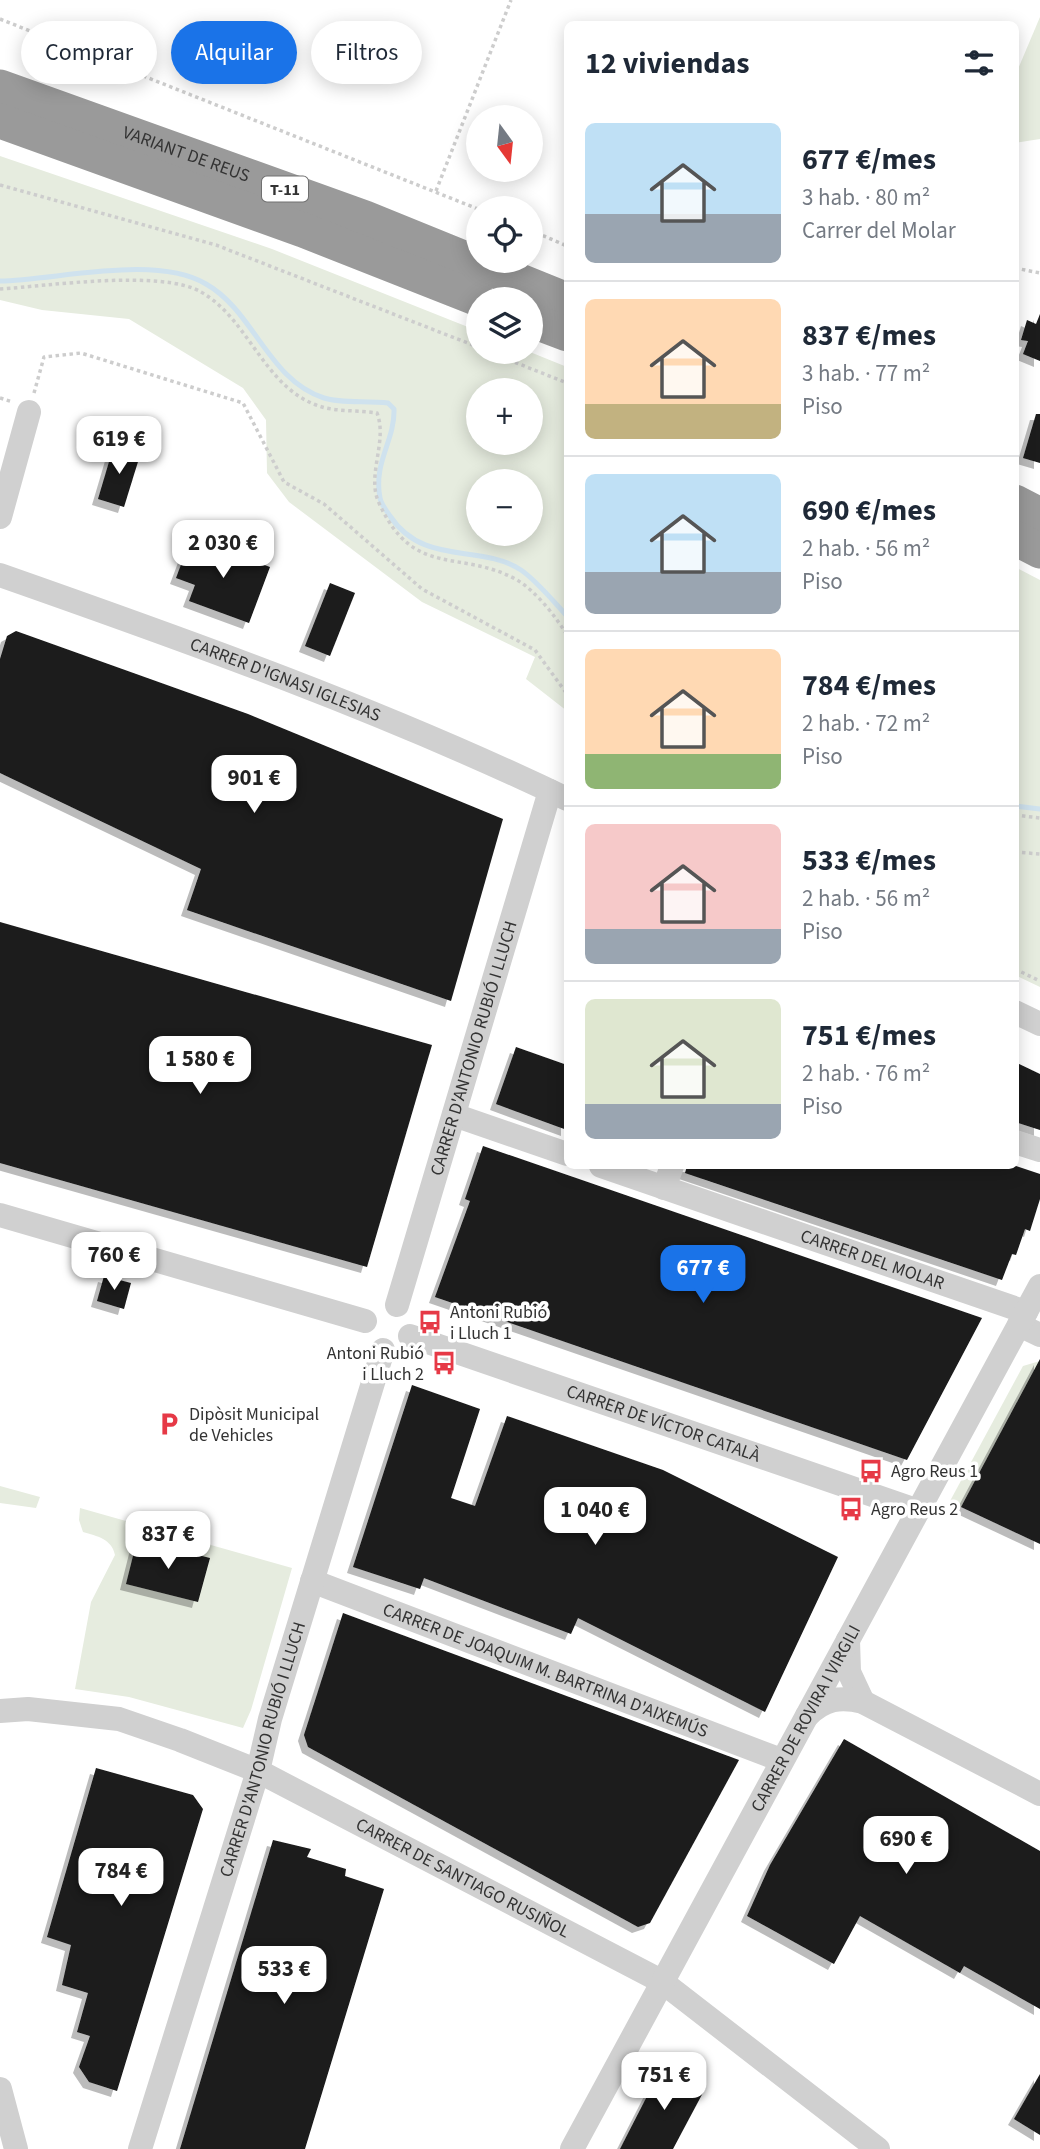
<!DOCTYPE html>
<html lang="es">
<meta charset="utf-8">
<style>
body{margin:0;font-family:"Source Sans 3",sans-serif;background:#f2f2f3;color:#1f2937;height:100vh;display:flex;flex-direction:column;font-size:26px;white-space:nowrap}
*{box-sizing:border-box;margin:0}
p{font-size:23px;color:#747a83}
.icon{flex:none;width:38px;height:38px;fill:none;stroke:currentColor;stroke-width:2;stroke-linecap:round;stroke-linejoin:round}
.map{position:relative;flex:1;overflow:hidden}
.side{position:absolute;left:564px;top:21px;width:455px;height:1148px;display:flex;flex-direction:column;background:#fff;border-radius:10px;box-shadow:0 4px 18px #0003}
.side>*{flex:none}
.top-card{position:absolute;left:21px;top:21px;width:438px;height:63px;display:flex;gap:14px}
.needle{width:46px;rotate:165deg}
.fabs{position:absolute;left:466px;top:105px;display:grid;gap:14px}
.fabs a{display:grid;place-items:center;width:77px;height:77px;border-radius:50%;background:#fff;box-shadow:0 4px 18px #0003;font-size:35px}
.price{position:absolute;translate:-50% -60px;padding:0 16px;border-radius:14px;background:#fff;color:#222;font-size:23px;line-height:46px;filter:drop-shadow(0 2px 4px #0008)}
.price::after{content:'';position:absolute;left:50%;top:42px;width:21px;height:16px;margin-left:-10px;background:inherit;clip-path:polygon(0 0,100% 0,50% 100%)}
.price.on{background:#1a73e8;color:#fff}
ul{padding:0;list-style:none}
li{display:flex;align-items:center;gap:21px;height:175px;padding:0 21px}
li+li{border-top:2px solid #e0e1e3}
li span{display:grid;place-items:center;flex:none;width:196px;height:140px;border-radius:10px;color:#555}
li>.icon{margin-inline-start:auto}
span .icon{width:84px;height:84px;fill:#fffc;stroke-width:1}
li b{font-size:30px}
h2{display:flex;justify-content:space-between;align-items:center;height:84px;padding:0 21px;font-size:30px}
.chip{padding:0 24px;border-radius:32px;background:#fff;box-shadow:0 4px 18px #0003;font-size:24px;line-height:63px}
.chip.on{background:#1a73e8;color:#fff}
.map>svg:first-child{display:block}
.green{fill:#e6ecdf;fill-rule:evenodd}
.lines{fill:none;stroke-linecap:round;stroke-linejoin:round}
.stream{stroke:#cfe2ee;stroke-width:5}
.building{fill:#1a1a1a;filter:url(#shadow)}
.path{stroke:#cdcdcd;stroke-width:3.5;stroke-dasharray:3.5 3.5;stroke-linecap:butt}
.minor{stroke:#d0d0d0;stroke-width:24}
.highway{stroke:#9a9a9a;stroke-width:35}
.labels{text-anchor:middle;stroke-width:7;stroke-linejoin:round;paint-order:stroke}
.shield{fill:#fff;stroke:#707070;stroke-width:2}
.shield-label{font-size:16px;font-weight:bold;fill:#333}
.street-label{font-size:18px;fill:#333;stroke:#fff}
.poi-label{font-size:18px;fill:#333;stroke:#fff;text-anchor:start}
</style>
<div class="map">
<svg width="1040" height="2149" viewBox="0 0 1040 2149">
<defs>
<filter id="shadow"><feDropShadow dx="-6" dy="6" stdDeviation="0" flood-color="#0004"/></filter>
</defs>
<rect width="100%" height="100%" fill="#fff"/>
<g class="green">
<polygon points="1040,17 1040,139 1015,143 1015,76"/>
<path d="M0,156L272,249L478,331V352H530L567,367V711L526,679L535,657L422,602L289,502L267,473L266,420L243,388L129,319L42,310L0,300ZM530,390V443H478V390ZM530,481V534H478V481Z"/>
<polygon points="1015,567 1040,580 1040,987 1015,975"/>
<polygon points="1040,1361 961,1507 950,1501 1023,1366"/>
<polygon points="0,1486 40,1497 36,1508 0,1503"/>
<path d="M80,1508L292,1568L251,1710L243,1728L129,1697L75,1689L91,1602L115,1555C112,1539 97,1536 83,1532L79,1520Z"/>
</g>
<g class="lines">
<g class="stream">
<path d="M0,281C57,280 155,254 206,284C254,311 268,380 324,398C342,404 368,400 388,403L394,409C395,441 373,462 380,498C381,504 386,510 390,516C424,567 480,543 521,570C537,581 553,601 567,616"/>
<polyline points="1015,806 1040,809"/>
</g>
</g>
<g class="building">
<polygon points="1040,314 1040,361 1023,354 1028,341 1021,340 1027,320 1036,324"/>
<polygon points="1036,414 1040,414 1040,463 1023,458"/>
<polygon points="114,445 141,452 124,507 98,499"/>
<polygon points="191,538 270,567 249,623 189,601 195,585 176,578"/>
<polygon points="330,583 355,593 330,656 305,646"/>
<polygon points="16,631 248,714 503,819 451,1001 187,910 201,869 0,773 0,659 7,636"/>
<polygon points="0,922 432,1045 367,1267 0,1163"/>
<polygon points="516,1047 567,1065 567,1130 496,1104"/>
<polygon points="1015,1062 1040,1074 1040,1130 1015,1122"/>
<polygon points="483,1146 982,1318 907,1460 435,1297 470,1201 465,1199"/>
<polygon points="687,1166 1016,1166 1040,1174 1040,1199 1030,1231 1025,1229 1016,1255 1012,1254 1002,1280 685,1173"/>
<polygon points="104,1276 131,1283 124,1309 97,1301"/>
<polygon points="1040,1359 1040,1544 961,1507"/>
<polygon points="412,1385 480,1409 451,1498 475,1506 507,1416 663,1470 838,1557 765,1712 578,1618 571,1634 424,1578 420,1589 353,1567"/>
<polygon points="137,1540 210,1558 198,1602 126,1584"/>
<polygon points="343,1613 739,1760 650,1923 638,1927 308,1747 304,1735"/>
<polygon points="844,1739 1040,1851 1040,2009 964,1966 960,1973 860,1916 834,1964 747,1916 770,1865"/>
<polygon points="96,1768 193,1795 203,1809 117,2091 89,2082 79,2067 90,2036 77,2032 88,1993 62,1985 71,1945 47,1937"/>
<polygon points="273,1840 311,1849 307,1857 346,1869 345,1876 384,1889 305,2149 180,2149"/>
<polygon points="663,2065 706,2087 673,2149 620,2149"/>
<polygon points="1040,2074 1040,2135 1014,2119"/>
</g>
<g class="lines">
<g class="path">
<polyline points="0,19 478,209"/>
<polyline points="0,185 216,245 478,347"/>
<polyline points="436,191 511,0"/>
<polyline points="530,230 567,246"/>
<polyline points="1015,268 1040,273"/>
<path d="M0,289C48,286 161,269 201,292C249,319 264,388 319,406C336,412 359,410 377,413C388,441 366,476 379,503C414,580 460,548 517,580C536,591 556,617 567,635"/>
<polyline points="489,352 567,383"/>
<polyline points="34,393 44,357 81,353 243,403 284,482 324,504 422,589 535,650 567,694"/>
<polyline points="0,398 13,402"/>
<polyline points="1015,815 1040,818"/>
<polyline points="1015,852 1040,854"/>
<polyline points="1015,969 1040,981"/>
</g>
<g class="minor">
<polyline points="0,517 29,412"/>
<path id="s1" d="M0,575C191,642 384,711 567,799"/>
<polyline points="1015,1012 1040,1024"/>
<polyline points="454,1115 567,1154"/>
<polyline points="1015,1142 1040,1150"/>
<path id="s2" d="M601,1166L1026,1312"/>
<polyline points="664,1188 672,1166"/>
<polyline points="0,1215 365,1321"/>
<path id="s3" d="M397,1305L550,791"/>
<polyline points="1019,1325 1040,1335"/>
<path id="s4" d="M410,1336L916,1510"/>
<path id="s5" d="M312,1581L781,1760"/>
<polyline points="848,1640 849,1672 863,1702"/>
<path id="s6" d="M0,1711L28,1709L119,1719L180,1740L258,1771L661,1981L878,2149"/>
<path d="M807,1716C824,1699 840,1696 863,1702L1040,1794"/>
<polyline points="0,2089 16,2149"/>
<path id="s7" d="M140,2149L258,1771L270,1719L383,1350"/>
<path id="s8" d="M572,2149L1040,1286"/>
</g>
<g class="highway">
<path id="s9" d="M0,87L365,218L567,300"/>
<polyline points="0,121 303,230 478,299"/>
<polyline points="530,320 567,334"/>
<polyline points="1015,502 1040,515"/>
<polyline points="1015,538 1040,551"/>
</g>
</g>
<defs>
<g id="bus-bare" transform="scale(1.89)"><path d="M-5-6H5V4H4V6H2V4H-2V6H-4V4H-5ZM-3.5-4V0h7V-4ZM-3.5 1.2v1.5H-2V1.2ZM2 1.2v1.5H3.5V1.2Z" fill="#e63946" stroke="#fff" stroke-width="2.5" paint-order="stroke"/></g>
<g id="parking-bare" transform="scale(1.89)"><path d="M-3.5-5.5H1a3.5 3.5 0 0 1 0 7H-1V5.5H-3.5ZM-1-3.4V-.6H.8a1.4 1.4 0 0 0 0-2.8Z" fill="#e63946" stroke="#fff" stroke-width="2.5" paint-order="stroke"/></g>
</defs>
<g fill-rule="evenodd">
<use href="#bus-bare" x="430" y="1322"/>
<use href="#bus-bare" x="444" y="1363"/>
<use href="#parking-bare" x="169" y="1424"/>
<use href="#bus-bare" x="871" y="1471"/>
<use href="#bus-bare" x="851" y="1509"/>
</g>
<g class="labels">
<rect class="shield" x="262" y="176.5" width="46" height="25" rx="5"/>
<g class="shield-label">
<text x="285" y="195">T-11</text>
</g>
<g class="street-label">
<text dy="6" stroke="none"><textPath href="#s9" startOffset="198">VARIANT DE REUS</textPath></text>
<text dy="6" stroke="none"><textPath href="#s1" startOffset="304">CARRER D'IGNASI IGLESIAS</textPath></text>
<text dy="6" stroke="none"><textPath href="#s3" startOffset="268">CARRER D'ANTONIO RUBIÓ I LLUCH</textPath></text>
<text dy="6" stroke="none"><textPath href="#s2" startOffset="287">CARRER DEL MOLAR</textPath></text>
<text dy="6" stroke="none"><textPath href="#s4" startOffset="268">CARRER DE VÍCTOR CATALÀ</textPath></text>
<text dy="6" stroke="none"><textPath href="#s5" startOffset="250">CARRER DE JOAQUIM M. BARTRINA D'AIXEMÚS</textPath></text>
<text dy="6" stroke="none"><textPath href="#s8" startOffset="490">CARRER DE ROVIRA I VIRGILI</textPath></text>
<text dy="6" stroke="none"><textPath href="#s7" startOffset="418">CARRER D'ANTONIO RUBIÓ I LLUCH</textPath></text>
<text dy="6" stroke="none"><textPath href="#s6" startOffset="499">CARRER DE SANTIAGO RUSIÑOL</textPath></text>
</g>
<g class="poi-label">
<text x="450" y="1318">Antoni Rubió<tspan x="450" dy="21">i Lluch 1</tspan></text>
<text x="424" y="1359" text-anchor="end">Antoni Rubió<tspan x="424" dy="21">i Lluch 2</tspan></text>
<text x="189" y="1420">Dipòsit Municipal<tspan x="189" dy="21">de Vehicles</tspan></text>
<text x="891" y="1477">Agro Reus 1</text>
<text x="871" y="1515">Agro Reus 2</text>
</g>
</g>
</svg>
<div class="fabs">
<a><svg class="needle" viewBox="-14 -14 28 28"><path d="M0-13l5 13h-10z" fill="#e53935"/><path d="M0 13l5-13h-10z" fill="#747a83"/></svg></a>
<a><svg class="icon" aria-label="locate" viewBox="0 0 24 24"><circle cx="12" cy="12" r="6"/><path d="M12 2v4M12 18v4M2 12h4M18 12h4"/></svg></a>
<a><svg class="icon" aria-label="layers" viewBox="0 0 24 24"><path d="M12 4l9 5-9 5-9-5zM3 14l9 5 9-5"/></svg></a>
<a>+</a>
<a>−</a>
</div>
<b class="price" style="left:119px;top:476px">619 €</b>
<b class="price" style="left:223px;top:580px">2 030 €</b>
<b class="price" style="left:254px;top:815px">901 €</b>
<b class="price" style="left:200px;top:1096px">1 580 €</b>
<b class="price" style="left:114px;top:1292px">760 €</b>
<b class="price on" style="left:703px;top:1305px">677 €</b>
<b class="price" style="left:595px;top:1547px">1 040 €</b>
<b class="price" style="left:168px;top:1571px">837 €</b>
<b class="price" style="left:906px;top:1876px">690 €</b>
<b class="price" style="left:121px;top:1908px">784 €</b>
<b class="price" style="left:284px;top:2006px">533 €</b>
<b class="price" style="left:664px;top:2112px">751 €</b>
<div class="top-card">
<a class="chip">Comprar</a>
<a class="chip on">Alquilar</a>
<a class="chip">Filtros</a>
</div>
<section class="side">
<h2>12 viviendas<svg class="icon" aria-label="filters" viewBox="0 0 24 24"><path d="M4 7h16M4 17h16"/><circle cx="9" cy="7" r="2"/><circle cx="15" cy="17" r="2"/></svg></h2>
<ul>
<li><span style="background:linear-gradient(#bfe0f5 65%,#9aa5b1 0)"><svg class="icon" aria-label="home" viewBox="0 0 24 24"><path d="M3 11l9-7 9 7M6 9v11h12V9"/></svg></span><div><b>677 €/mes</b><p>3 hab. · 80 m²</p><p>Carrer del Molar</p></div></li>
<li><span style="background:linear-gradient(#ffd9b3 75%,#c2b280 0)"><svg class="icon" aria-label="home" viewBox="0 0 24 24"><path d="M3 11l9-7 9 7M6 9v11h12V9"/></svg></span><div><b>837 €/mes</b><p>3 hab. · 77 m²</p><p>Piso</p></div></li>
<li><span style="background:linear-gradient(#bfe0f5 70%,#9aa5b1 0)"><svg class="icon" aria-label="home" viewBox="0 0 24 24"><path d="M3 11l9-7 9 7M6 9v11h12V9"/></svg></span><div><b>690 €/mes</b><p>2 hab. · 56 m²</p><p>Piso</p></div></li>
<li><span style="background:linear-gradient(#ffd9b3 75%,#8fb573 0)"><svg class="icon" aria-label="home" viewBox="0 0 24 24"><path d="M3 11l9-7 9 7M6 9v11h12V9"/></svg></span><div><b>784 €/mes</b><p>2 hab. · 72 m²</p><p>Piso</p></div></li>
<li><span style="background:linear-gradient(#f6c9c9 75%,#9aa5b1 0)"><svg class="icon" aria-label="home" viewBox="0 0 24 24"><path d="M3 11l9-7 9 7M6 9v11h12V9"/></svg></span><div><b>533 €/mes</b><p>2 hab. · 56 m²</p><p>Piso</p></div></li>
<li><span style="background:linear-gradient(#dfe7d0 75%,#9aa5b1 0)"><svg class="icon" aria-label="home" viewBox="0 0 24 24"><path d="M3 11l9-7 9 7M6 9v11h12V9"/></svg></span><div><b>751 €/mes</b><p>2 hab. · 76 m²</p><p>Piso</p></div></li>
</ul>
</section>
</div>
